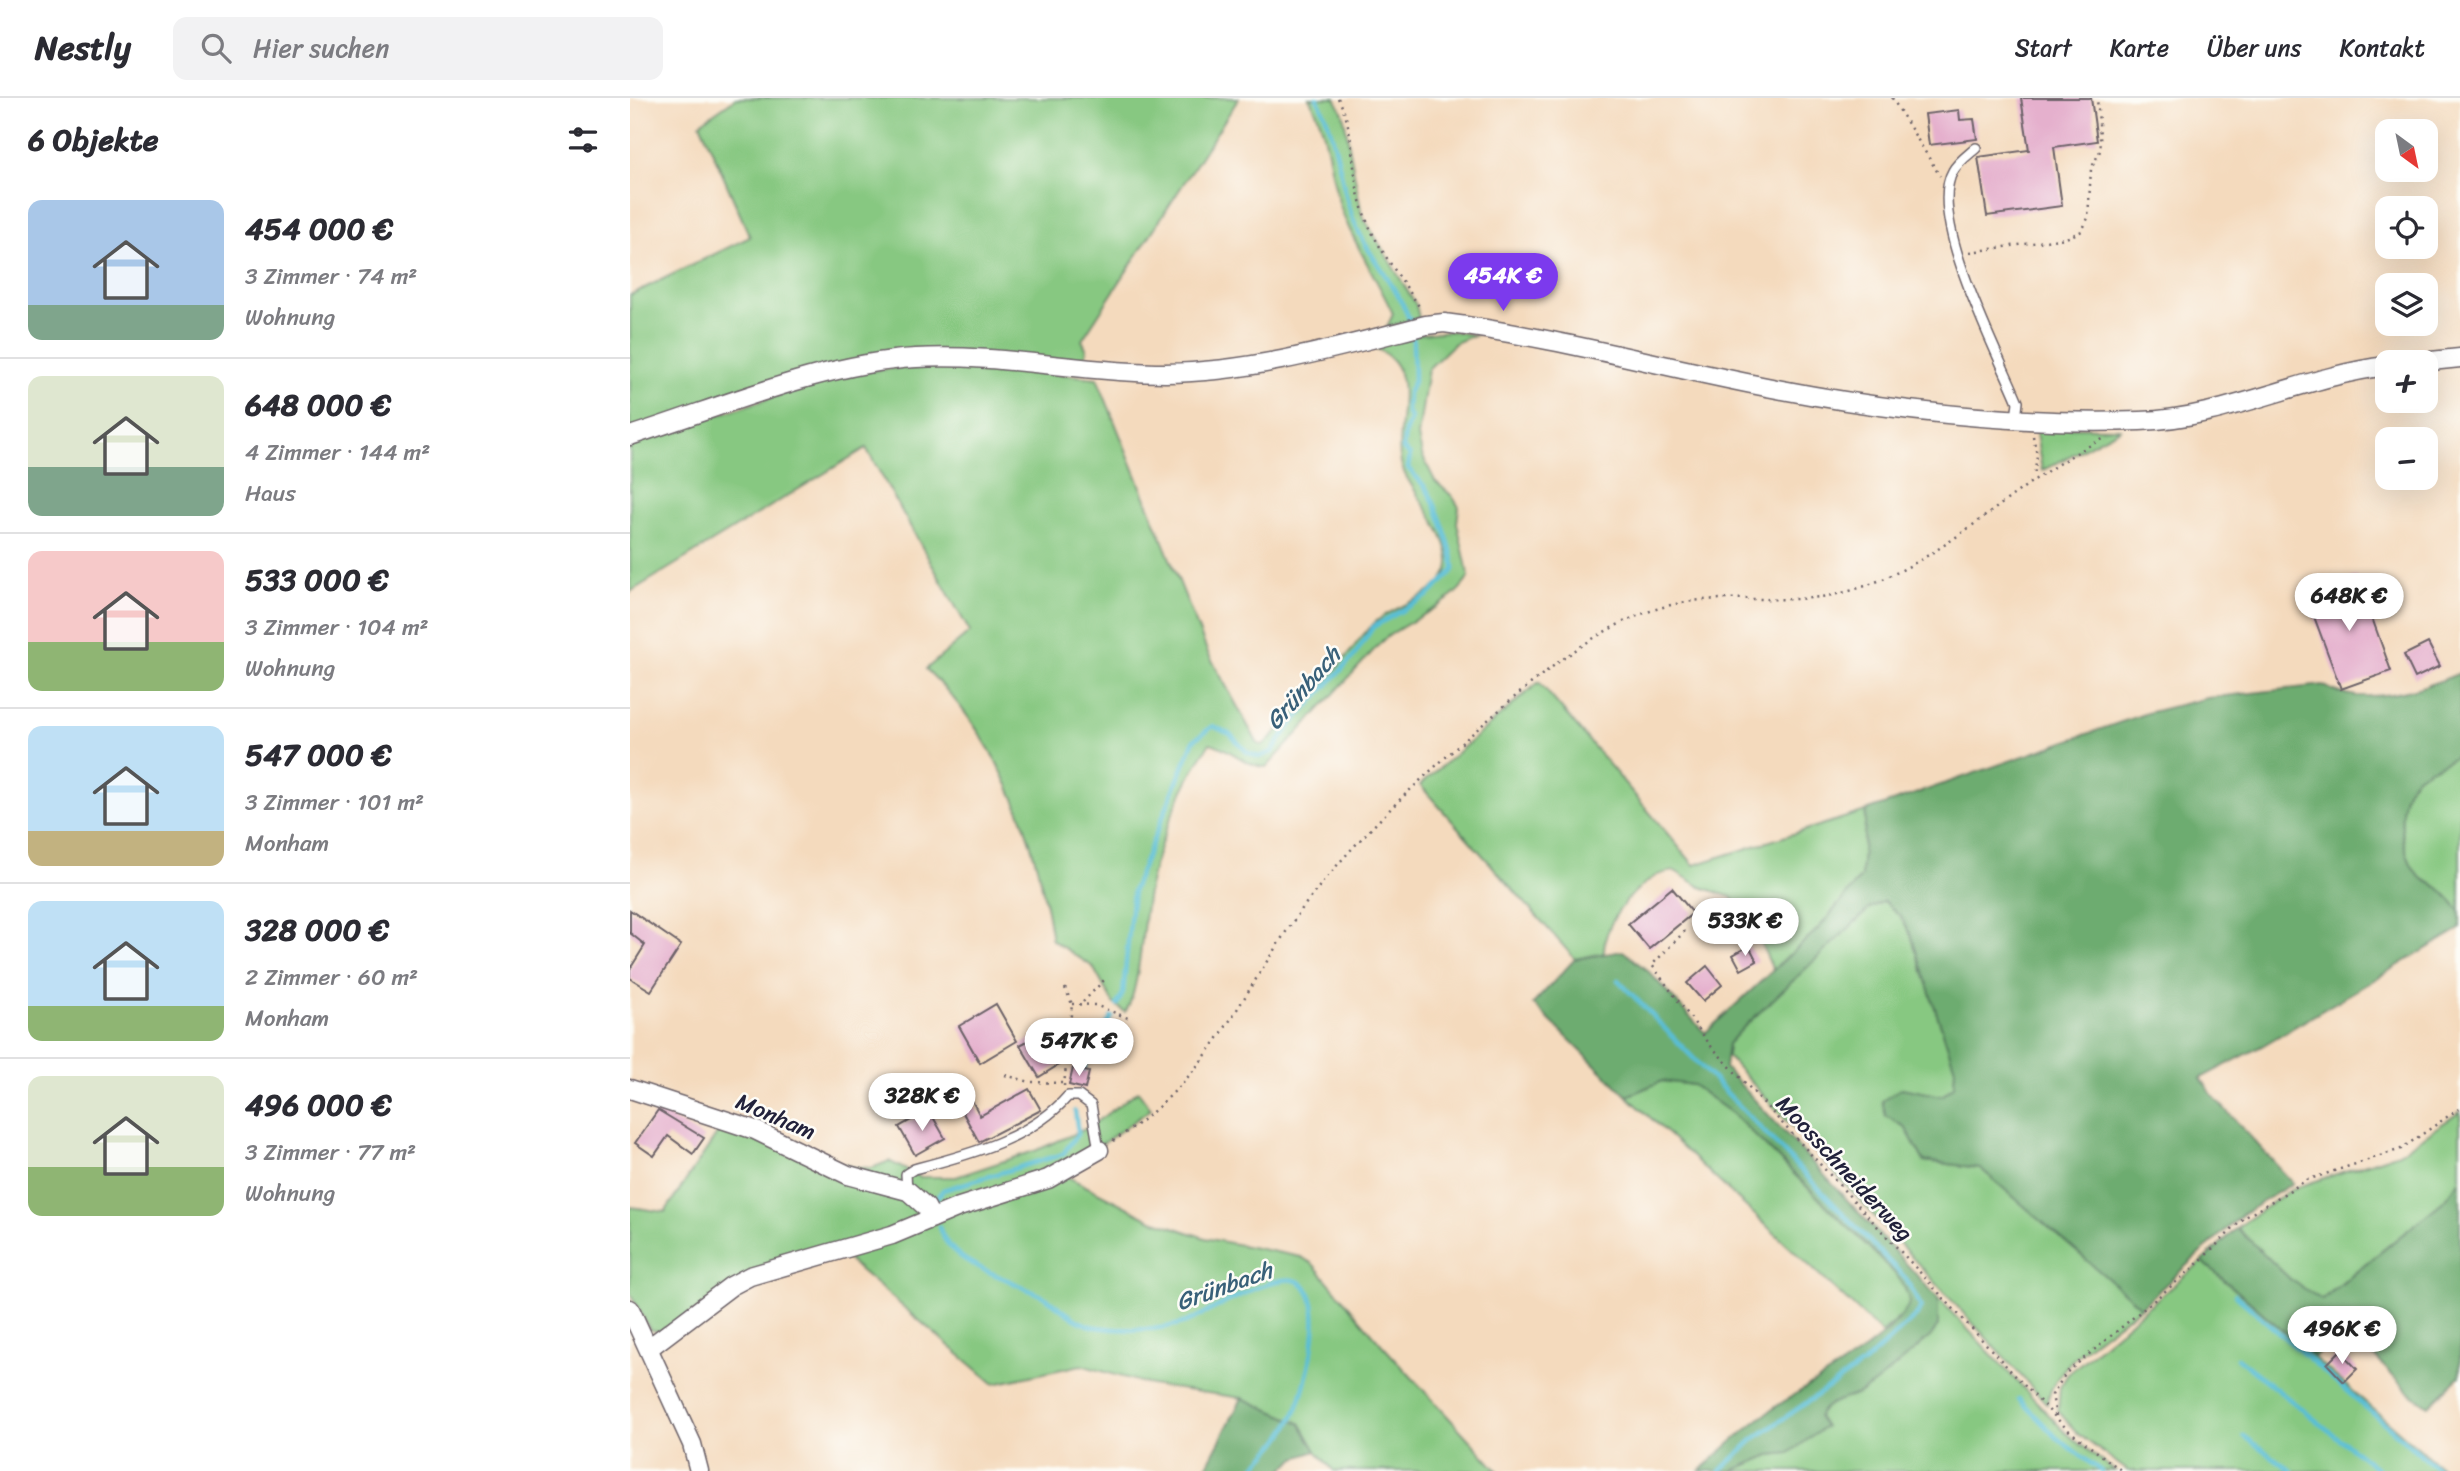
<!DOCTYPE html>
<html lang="de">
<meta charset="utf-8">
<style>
body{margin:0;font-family:Sriracha,sans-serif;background:#f2f2f3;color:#2b2b33;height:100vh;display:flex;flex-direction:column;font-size:26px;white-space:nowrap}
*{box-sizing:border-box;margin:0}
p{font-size:23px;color:#7c7c81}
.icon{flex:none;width:38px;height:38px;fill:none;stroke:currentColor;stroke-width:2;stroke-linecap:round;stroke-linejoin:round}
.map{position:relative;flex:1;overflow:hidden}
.panel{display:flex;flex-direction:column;background:#fff;width:630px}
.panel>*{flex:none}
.needle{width:46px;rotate:147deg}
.fabs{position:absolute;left:1745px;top:21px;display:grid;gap:14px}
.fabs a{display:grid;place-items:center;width:63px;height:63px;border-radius:14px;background:#fff;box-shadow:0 7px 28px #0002;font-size:35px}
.price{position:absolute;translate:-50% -60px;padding:0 16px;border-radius:24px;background:#fff;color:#222;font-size:23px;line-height:46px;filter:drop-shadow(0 2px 4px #0008)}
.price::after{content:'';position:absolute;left:50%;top:42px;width:21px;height:16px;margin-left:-10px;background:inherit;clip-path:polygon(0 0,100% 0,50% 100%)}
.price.current{background:#7c3aed;color:#fff}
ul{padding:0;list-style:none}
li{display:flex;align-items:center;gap:21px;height:175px;padding:0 28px}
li+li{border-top:2px solid #e1e1e2}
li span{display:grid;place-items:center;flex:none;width:196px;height:140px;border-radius:14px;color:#555}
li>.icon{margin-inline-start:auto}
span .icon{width:84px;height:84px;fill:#fffc;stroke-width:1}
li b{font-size:30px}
h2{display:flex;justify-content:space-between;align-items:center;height:84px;padding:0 28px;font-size:30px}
header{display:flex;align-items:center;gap:42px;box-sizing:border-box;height:98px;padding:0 35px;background:#fff;border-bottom:2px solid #e1e1e2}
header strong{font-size:33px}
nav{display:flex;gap:38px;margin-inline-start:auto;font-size:24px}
.search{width:490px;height:63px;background:#f2f2f3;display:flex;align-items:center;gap:18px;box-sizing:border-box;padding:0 24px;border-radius:14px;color:#7c7c81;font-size:26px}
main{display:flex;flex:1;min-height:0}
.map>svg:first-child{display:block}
.green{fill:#87c881;stroke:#54755e;stroke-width:2}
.forest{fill:#6dac6f;stroke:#486755;stroke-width:2}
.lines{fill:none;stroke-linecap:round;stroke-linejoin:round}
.stream{stroke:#58bed6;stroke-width:4.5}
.building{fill:#e5b0cd}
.lane-casing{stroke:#6c6268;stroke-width:12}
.street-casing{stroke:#6c6268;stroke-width:21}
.path{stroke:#6c6268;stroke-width:2.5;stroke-dasharray:2 5;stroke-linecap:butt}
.lane{stroke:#fff;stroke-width:9}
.street{stroke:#fff;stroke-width:18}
.labels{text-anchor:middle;stroke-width:5;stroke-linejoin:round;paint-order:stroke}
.street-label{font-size:23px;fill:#22223b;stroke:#fdfcf7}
.water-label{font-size:24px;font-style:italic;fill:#386079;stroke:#fdfcf7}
</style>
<header>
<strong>Nestly</strong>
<div class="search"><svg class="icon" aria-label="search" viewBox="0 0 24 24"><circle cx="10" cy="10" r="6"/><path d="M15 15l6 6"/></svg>Hier suchen</div>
<nav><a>Start</a><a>Karte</a><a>Über uns</a><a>Kontakt</a></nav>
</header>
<main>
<section class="panel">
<h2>6 Objekte<svg class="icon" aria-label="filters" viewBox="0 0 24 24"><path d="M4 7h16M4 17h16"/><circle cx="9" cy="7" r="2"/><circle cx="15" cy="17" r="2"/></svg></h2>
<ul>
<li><span style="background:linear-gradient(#a9c7e8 75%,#7fa58c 0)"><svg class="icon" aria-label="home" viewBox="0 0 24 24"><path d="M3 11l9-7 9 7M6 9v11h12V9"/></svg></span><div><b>454 000 €</b><p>3 Zimmer · 74 m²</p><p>Wohnung</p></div></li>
<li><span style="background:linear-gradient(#dfe7d0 65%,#7fa58c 0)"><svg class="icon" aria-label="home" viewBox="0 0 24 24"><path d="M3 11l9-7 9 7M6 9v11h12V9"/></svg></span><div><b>648 000 €</b><p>4 Zimmer · 144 m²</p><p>Haus</p></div></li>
<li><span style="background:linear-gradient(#f6c9c9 65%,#8fb573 0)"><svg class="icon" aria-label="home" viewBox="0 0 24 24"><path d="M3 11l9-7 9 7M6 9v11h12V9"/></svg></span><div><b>533 000 €</b><p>3 Zimmer · 104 m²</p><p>Wohnung</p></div></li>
<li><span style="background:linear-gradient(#bfe0f5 75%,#c2b280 0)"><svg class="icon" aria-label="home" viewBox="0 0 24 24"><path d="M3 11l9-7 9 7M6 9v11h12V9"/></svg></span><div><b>547 000 €</b><p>3 Zimmer · 101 m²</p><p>Monham</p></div></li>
<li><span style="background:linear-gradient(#bfe0f5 75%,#8fb573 0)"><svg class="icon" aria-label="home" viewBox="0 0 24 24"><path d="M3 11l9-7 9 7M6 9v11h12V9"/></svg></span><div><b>328 000 €</b><p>2 Zimmer · 60 m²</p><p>Monham</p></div></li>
<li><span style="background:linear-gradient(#dfe7d0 65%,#8fb573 0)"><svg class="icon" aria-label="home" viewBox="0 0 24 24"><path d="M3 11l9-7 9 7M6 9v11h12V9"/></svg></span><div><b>496 000 €</b><p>3 Zimmer · 77 m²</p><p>Wohnung</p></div></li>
</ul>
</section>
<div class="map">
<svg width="1830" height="1373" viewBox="0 0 1830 1373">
<rect width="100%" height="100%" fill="#fdfcf7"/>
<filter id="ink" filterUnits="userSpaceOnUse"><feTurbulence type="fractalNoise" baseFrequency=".0143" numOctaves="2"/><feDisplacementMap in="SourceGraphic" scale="14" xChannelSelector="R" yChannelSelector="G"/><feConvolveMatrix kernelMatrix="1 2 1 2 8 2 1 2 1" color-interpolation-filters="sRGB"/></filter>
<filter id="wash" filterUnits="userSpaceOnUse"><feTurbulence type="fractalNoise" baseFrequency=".00686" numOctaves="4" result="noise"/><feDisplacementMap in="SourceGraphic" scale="28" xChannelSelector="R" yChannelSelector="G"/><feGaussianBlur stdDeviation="1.57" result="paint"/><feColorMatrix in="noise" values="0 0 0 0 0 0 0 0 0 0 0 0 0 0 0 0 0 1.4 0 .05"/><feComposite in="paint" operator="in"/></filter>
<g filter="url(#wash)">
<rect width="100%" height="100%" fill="#f4dabd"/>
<g class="green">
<polygon points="106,0 609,0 452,242 457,252 454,264 264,256 0,334 0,197 120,139 70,25"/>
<path d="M679,0H705L713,15L732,117L786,207L789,220L757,229L763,216C748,183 728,152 714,119C698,81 701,35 679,0Z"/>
<path d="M820,233L845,237L825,245L798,271L788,338L792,357L805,383L822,398L829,409L827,425L839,479C820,510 780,520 753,542L637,669C615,669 601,650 580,645C552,687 530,739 519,789C512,819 511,893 495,914L483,905L463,869L422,842C407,740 372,643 296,571L340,534L236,350L0,494V345L190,284L239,273L316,265L467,280L578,555L628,646L633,647C663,619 691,589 717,558C727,545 735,532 748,522C767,507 807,498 817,474C829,447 785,398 774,374C756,334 800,267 739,248L773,238Z"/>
<polygon points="1405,329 1492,330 1412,373"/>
<path d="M909,584L1064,767L1236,713L1231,779L1189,830L1143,872L1122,825L1101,799L1071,789L1045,773C1039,774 1030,775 1024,779C1000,794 973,826 974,855L945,861L790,687Z"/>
<path d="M1830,654V812C1823,805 1816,795 1807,789C1802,785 1794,783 1789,778C1770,757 1764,703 1784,682C1797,668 1818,667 1830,654Z"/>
<path d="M1254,803L1270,818L1281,837L1325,970L1324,988L1312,998L1272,990L1256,1018L1275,1029L1294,1063L1350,1070L1511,1209C1479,1234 1424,1263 1417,1306L1097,958L1098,946L1114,928L1240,810Z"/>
<polygon points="1032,983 1063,987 1103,1016 1272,1182 1280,1205 1274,1215 1252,1235 997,998"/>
<polygon points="508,993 521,1011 448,1063 434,1077 520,1121 575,1140 671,1159 683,1166 752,1247 868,1373 704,1373 686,1353 670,1325 612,1300 521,1287 451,1267 364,1286 204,1150 147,1165 31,1233 20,1232 0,1195 0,1109 35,1114 91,1030 222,1069 242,1070 259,1063 290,1079 326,1079 407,1052 458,1030"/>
<polygon points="1830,1014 1830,1082 1816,1101 1691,1202 1660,1181 1609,1132 1609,1128 1662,1091 1769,1055"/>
<polygon points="1572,1163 1815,1373 1498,1373 1448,1336 1428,1313 1430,1289 1438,1276"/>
<path d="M1308,1200L1437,1336L1485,1373H1102L1140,1357L1159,1355L1194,1329L1188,1319C1198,1301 1213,1303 1229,1295C1247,1287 1290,1243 1308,1228Z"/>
</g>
<g class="forest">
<path d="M1830,575V654C1818,667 1797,668 1784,682C1764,703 1770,757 1789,778C1794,783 1802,785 1807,789C1816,795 1823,805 1830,812V831L1632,948L1571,980L1583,998L1663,1085L1613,1116L1511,1209L1350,1070L1294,1063L1275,1029L1256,1018L1252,1003L1272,990L1312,998L1324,988L1325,971L1281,837L1270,818L1254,803L1240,810L1114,929L1098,946L1095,970L1308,1200V1228L1300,1239C1281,1254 1250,1285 1230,1295C1213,1303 1198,1301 1188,1319L1195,1329L1159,1355L1140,1357L1102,1373H1070C1092,1352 1115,1331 1140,1313C1180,1284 1256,1249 1280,1205C1276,1186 1266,1176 1253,1163L1103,1016L1063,987L1032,983L997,998L903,906L945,861L993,853L1019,874L1075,935L1189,830L1231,779L1236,713L1517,615L1577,600L1693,587C1730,611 1793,591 1830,575Z"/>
<path d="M1830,1082V1278L1799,1308C1766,1291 1748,1253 1715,1234L1706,1238L1684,1259L1572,1163L1609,1128V1132L1660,1181L1692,1202L1816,1101Z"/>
<polygon points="612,1300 670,1325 686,1353 666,1360 651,1373 574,1373"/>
</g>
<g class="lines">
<g class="stream">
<path d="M687,0C708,38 708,77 722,118C736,157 766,185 779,221"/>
<polyline points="988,882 1276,1181 1291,1208 1287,1217 1234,1265 1124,1341 1090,1373"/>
<path d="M487,907L493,895L503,792L564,642L583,628L600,636L617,654L629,659L642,654L659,629L724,558L743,529L799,497L824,472C825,456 806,406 797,392C792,384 784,377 778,370L780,357L773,351L775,334L781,320L777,315L778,295L784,283L783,241"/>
<polyline points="454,971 461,949 482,919"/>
<polyline points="304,1104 313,1092 433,1056 448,1035 445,1013"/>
<path d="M309,1129C319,1161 353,1171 382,1184C393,1190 405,1194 416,1200C432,1210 446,1226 466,1229C492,1233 531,1233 556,1224C581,1214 639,1177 664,1182C703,1191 676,1291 665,1315C655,1339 638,1355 620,1373"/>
<polyline points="1605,1197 1810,1373"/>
<polyline points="1607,1260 1750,1373"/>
<polyline points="1389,1301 1427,1340 1471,1373"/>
<polyline points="1614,1338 1662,1373"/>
</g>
</g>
<g id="blocks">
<g class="building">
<polygon points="1391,0 1461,0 1467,43 1424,49 1432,108 1357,118 1348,59 1399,52"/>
<polygon points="1329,12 1330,22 1344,21 1347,41 1299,47 1295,16"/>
<polygon points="1727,478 1761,573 1711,591 1676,497"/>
<polygon points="1798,545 1810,568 1785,580 1774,557"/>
<polygon points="1042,790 1063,815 1019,851 998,826"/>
<polygon points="0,812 51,847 21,893 0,880 0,871 15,847 0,835"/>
<polygon points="1119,848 1127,863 1111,872 1103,857"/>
<polygon points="1077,868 1092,887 1073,903 1057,885"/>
<polygon points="366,906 387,943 350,965 329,928"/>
<polygon points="412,935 430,966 409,979 390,947"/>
<polygon points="443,970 459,974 455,991 439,987"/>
<polygon points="399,991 411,1012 349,1044 327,1004 339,997 350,1018"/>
<polygon points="28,1012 74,1040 63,1056 38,1038 24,1058 5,1045"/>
<polygon points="299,1012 315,1040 285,1057 269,1029"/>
<polygon points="1710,1253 1727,1271 1714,1284 1697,1266"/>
</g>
</g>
</g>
<g filter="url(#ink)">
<use href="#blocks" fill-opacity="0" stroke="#6c6268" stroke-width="2"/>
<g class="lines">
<g class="lane-casing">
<g id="lane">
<path d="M1346,50C1338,57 1328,64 1323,73C1296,119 1369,257 1388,304L1386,321"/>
<path d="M277,1092L276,1076L284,1071C337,1057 401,1041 438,998H449L461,1007L469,1052"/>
</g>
</g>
<g class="street-casing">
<g id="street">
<polyline points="1791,264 1830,260"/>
<path d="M0,338C89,310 193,265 286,260C369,255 452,275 535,275C624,274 710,249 796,227L814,225C926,239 1036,270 1147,291C1266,314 1388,327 1510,323C1595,321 1673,278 1757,268"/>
<polyline points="0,991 125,1032 218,1077 278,1093 296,1109 302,1120"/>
<polyline points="0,1211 62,1346 69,1373"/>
<polyline points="19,1250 101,1188 120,1178 262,1137 329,1109 418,1081 469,1052"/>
</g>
</g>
<g class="path">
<path d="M708,0C726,34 720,70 731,106C741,143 770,178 790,210"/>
<polyline points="1262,0 1310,78"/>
<polyline points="1340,154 1436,140 1452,133 1458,120 1461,71 1471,51 1467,0"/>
<polyline points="1403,338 1407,357 1404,379"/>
<polyline points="1055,833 1022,867 1081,948 1391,1284 1437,1331 1492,1373"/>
<polyline points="453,904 475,881"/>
<polyline points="442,906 465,907 498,920"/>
<polyline points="375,977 400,984 433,985"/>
<polyline points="434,988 442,906 435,890"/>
<path d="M483,1043C584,979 610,894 677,804C727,739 789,682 851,628C914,574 986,508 1073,502C1141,497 1181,511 1248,483C1331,449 1392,379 1473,341"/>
<polyline points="1426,1318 1422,1297 1436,1275 1562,1171 1614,1120 1677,1082 1771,1051 1830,1010"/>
</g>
<use href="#lane" class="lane"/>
<use href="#street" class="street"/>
</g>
</g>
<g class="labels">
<g class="street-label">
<text transform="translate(146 1018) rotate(23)" y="8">Monham</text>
<text transform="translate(1215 1070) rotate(47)" y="8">Moosschneiderweg</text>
</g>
<g class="water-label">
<text transform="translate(673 590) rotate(-49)" y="8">Grünbach</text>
<text transform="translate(594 1188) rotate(-20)" y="8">Grünbach</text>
</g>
</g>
</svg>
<div class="fabs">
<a><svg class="needle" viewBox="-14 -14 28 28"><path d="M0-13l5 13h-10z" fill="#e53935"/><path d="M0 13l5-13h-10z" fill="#7c7c81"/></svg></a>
<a><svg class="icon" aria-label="locate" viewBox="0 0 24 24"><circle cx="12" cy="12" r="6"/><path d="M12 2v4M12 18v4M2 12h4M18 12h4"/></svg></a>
<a><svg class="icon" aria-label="layers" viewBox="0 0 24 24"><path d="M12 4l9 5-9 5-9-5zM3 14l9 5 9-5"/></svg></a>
<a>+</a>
<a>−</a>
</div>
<b class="price current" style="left:873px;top:215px">454K €</b>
<b class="price" style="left:1719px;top:535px">648K €</b>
<b class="price" style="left:1115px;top:860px">533K €</b>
<b class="price" style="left:449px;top:980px">547K €</b>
<b class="price" style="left:292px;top:1035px">328K €</b>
<b class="price" style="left:1712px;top:1268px">496K €</b>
</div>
</main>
